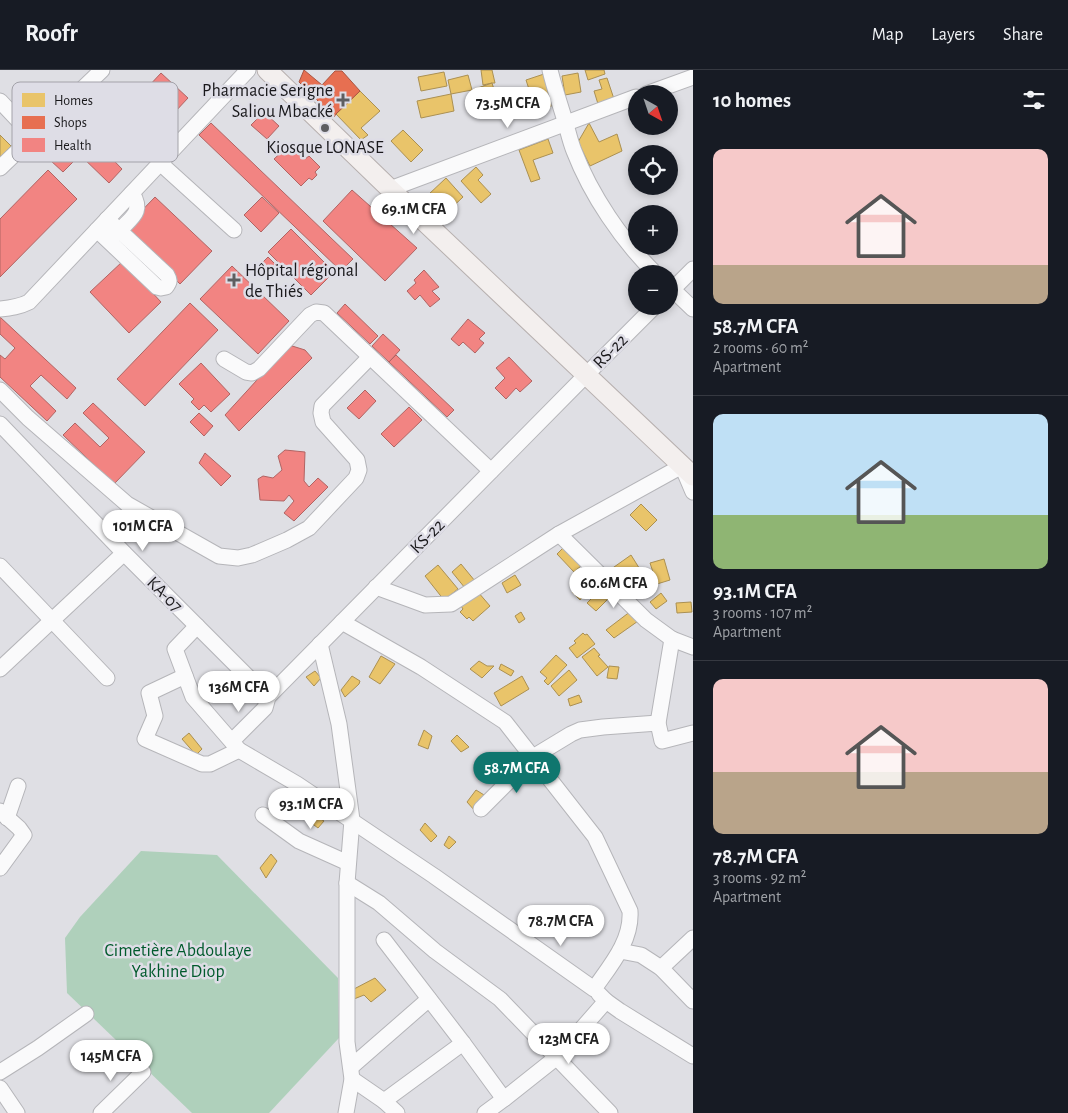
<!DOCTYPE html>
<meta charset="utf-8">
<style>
body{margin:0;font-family:"Alegreya Sans",sans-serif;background:#20242c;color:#f1f3f6;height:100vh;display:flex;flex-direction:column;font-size:19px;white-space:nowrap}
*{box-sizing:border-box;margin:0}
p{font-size:16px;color:#9ea1a6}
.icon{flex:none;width:28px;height:28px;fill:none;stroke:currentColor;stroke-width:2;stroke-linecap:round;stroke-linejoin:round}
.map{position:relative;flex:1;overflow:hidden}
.drawer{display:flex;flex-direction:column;background:#171b24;width:375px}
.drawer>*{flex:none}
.needle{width:32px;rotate:140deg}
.controls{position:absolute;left:628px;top:15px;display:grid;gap:10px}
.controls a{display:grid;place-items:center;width:50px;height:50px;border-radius:50%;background:#171b24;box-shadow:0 2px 8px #0003;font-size:25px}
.price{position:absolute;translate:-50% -42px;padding:0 11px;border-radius:18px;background:#fff;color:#222;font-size:16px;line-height:32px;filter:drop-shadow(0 1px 2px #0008)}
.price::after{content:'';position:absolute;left:50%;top:30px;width:15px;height:11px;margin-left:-8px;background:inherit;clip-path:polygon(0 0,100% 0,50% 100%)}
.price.current{background:#0f766e;color:#fff}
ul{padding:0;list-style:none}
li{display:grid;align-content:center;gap:10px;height:265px;padding:0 20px}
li+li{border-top:1px solid #363941}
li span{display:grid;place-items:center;height:155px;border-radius:10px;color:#555}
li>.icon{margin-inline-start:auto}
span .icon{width:90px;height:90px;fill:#fffc;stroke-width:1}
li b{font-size:21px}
h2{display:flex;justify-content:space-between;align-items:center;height:60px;padding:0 20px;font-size:21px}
header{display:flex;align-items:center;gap:30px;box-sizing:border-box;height:70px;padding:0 25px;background:#171b24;border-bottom:1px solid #363941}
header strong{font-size:24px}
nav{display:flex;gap:28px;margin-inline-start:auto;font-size:18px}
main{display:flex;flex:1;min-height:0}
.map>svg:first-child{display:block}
.green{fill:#afd0bb}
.homes{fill:#e9c46a;stroke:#ab9052}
.shops{fill:#e76f51;stroke:#a95541}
.health{fill:#f28482;stroke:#b16463}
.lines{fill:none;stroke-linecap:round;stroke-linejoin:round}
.minor-casing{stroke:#b5b5b9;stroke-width:17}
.major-casing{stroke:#b7b0af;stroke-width:21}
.minor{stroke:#fafafb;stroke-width:15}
.major{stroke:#f3efee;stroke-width:19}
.poi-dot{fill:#5e5e61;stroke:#dedde6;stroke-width:2}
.labels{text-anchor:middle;stroke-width:5;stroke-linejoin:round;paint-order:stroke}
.poi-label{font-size:18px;fill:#19181b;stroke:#dedde6;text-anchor:end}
.street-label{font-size:18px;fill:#19181b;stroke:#dedde6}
.park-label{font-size:18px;fill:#005a2c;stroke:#dedde6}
.key{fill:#dedde6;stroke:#a3a2a9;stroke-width:1}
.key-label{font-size:14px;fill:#19181b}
</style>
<header>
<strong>Roofr</strong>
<nav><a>Map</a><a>Layers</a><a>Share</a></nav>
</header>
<main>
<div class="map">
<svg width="693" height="1043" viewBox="0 0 693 1043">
<rect width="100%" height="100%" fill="#dfdfe4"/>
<polygon class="green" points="141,781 217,785 338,908 339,968 269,1043 192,1043 67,923 65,868 80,847"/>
<g class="homes">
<polygon points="481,0 492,0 495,13 492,13 483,15"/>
<polygon points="585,0 604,0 605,4 588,10"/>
<polygon points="444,2 447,16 421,21 418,7"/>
<polygon points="578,3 581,22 565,25 562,6"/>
<polygon points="544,4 554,35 536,41 526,10"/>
<polygon points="468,5 472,20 451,24 448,10"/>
<polygon points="607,8 614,29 598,34 594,21 602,19 599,10"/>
<polygon points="492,13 496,26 477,33 472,20"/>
<polygon points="360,21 380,41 361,58 368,65 361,70 336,44"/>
<polygon points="451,24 454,41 421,48 417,31"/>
<polygon points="589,53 599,72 617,64 622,81 590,96 578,72"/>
<polygon points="403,60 423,80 411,92 391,71"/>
<polygon points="0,65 11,76 0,87"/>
<polygon points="548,69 553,83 533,90 540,109 531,112 519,80"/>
<polygon points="476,97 483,105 478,110 491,124 481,133 461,111"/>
<polygon points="446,108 463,127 445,144 428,125"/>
<polygon points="641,434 657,450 646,461 630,445"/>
<polygon points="565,476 582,495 574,502 557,484"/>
<polygon points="631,485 641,501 618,518 607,502"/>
<polygon points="664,489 670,510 657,514 650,493"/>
<polygon points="461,494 475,511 465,518 452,502"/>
<polygon points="438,495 458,519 444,530 425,506"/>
<polygon points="515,505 521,515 507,523 502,513"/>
<polygon points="590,505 598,513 580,530 572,522"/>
<polygon points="603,517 612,525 596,541 587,533"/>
<polygon points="478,522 490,536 473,551 469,547 467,549 460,542 463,539 461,536"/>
<polygon points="661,523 667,531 656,539 650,532"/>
<polygon points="691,532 692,542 677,543 676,533"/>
<polygon points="631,541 641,549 614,568 606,560"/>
<polygon points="521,542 525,549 519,553 515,546"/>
<polygon points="583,563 585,565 587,564 595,574 577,588 569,578 576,573 574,571"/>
<polygon points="594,578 600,585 598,586 608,597 597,606 582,587"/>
<polygon points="556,585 567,595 548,615 544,611 547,608 540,602"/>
<polygon points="381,586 395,594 380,614 369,607"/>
<polygon points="479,591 487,596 494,596 482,608 470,599"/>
<polygon points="501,594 514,601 511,606 499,599"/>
<polygon points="609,596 619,597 617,609 607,608"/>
<polygon points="569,600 577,610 559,626 551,616"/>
<polygon points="315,601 321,608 314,616 306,607"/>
<polygon points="352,606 360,611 359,614 345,627 341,620"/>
<polygon points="522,606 529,619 501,636 494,623"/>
<polygon points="579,625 582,632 570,636 568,629"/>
<polygon points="424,660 432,666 428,679 418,675"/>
<polygon points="189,663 202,679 196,685 182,669"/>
<polygon points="457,665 469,677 461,682 451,671"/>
<polygon points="476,720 489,728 475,741 467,732"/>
<polygon points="313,744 324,751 318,758 310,752"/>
<polygon points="425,753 437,766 431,772 420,760"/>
<polygon points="449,766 456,772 449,779 444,775"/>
<polygon points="271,784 277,791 266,808 260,798"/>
<polygon points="375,908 386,920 371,932 364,925 354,929 354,919"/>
</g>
<polygon class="shops" points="304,0 322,15 335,1 342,1 360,21 336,44 334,47 299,12"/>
<g class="health">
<polygon points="161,3 188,28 174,43 147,18"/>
<polygon points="264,42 279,56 267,69 251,55"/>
<polygon points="211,53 353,189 341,201 199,65"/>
<polygon points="49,65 76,89 63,102 37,78"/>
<polygon points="93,69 122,99 109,113 78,83"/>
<polygon points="291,76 305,89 309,86 320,97 315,102 317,105 312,110 309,108 301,116 274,89 285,79 286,81"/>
<polygon points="48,100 77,129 0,207 0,149"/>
<polygon points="352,120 417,178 385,211 323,151"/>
<polygon points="155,127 212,181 180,214 124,159"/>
<polygon points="262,127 279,143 261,162 244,145"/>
<polygon points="291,159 334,202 311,225 268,182"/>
<polygon points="268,187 279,198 269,209 257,198"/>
<polygon points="123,191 161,232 129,263 90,222"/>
<polygon points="232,196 289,251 258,284 200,229"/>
<polygon points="424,200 439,217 432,221 440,229 430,237 420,225 415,230 407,221 416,213 414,210"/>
<polygon points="190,233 218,260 145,336 117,309"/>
<polygon points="345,234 378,266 370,274 337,243"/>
<polygon points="0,247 76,318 67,329 41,305 30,316 56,341 47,351 0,307 0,285 5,289 15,278 0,264"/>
<polygon points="468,249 485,263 479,269 484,273 475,283 463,272 459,276 451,269"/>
<polygon points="383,264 400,280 389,292 372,276"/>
<polygon points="289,275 305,280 312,288 239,361 225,345"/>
<polygon points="396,285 454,340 447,347 389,292"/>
<polygon points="509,287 532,311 520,322 516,318 506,329 495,318 505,308 496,298"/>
<polygon points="201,293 230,324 211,342 204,335 199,340 191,332 194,329 179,314"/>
<polygon points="365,320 376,331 359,349 347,338"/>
<polygon points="93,333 145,382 114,414 63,365 75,353 100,377 109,368 83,343"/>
<polygon points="409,337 422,350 394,377 381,364"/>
<polygon points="199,343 213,356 204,366 190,352"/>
<polygon points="285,380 305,382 304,411 309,417 318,408 328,417 294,451 284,443 294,431 289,425 284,431 260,430 258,409 263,406 273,408 282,400 278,386"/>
<polygon points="205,383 231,406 221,416 199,393"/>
</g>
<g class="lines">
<g class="minor-casing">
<g id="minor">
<path d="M550,0C554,17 560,34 565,51C568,61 570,71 574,81C591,125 622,171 656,204"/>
<polyline points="646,24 693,7"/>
<polyline points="0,31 33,66"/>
<polyline points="160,93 234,160"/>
<polyline points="0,98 102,0"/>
<polyline points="390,119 636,27"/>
<path d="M97,160L157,217L161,218L166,217C170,212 170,210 167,205L107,149"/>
<path d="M119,161C132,147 144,142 132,123"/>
<polyline points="669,216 693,239"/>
<polyline points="669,223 693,199"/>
<path d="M0,239C11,238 19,237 29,232L248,0"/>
<polyline points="224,289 246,302 252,303 259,299 310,245 316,242 324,243 491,401"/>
<polyline points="0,320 28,348 127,434 219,486 238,488 252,485 287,470 309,458 356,408 359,400 357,390 323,352 321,343 322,336 370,287"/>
<polyline points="0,354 124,483 268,627"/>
<polyline points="559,464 646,550 672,569 693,577"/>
<polyline points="0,496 107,608"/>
<polyline points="376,517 425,535 451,534 559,464 682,396 693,422"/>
<path d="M197,556L175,579L193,627L239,680L297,714L434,806L594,919C610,896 632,871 630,841L595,767L505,652L421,597L342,552"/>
<polyline points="672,569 658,653 662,671 693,663"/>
<polyline points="320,574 339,654 352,750 347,813 347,972 352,1009 346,1043"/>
<polyline points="0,599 124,483"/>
<polyline points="185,606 149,623 155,646 145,669 202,694 210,694 239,680"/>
<polyline points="232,671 265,638 268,627 586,305 655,236"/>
<polyline points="481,739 533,687 571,664 580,660 603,657 658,653"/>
<polyline points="0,741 19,758 24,765 0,798"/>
<polyline points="263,745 299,771 348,793"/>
<polyline points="7,748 18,716"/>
<polyline points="347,813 379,833 435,881 500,929 610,1043"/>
<polyline points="384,870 463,973 504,1029"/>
<polyline points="620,881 641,885 661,898 693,931"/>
<polyline points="661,898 693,868"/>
<polyline points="599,924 606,931 620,941 693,986"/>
<polyline points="351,997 429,929"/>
<polyline points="0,1002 38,978 86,944"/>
<polyline points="352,1009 384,1031 463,973"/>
<polyline points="0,1018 17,1043"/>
<polyline points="384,1031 397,1043"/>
<polyline points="101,1043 143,1002"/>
<polyline points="485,1043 504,1029 557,987 606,931"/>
</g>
</g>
<g class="major-casing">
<polyline id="major" points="267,0 390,119 693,406"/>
</g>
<use href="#minor" class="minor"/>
<use href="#major" class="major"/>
</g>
<g class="poi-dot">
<path d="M340.5 22.5h5v5h5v5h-5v5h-5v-5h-5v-5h5z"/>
<circle cx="325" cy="58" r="5"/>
<path d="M231.5 202.5h5v5h5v5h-5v5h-5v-5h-5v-5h5z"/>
</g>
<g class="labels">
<g class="poi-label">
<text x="333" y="26">Pharmacie Serigne<tspan x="333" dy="21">Saliou Mbacké</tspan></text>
<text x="325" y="83" text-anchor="middle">Kiosque LONASE</text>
<text x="245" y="206" text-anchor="start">Hôpital régional<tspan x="245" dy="21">de Thiés</tspan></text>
</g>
<g class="street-label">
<text transform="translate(610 281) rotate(-45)" y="6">RS-22</text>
<text transform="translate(427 466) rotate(-45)" y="6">KS-22</text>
<text transform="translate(165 524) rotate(45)" y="6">KA-07</text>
</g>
<g class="park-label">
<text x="178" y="886">Cimetière Abdoulaye<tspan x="178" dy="21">Yakhine Diop</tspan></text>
</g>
</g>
<rect x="12" y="12" width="166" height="80" rx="8" class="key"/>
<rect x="22" y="23" width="23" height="14" fill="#e9c46a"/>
<rect x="22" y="46" width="23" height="13" fill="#e76f51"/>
<rect x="22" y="68" width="23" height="14" fill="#f28482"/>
<g class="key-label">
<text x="54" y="35">Homes</text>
<text x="54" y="57">Shops</text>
<text x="54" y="80">Health</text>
</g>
</svg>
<div class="controls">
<a><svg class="needle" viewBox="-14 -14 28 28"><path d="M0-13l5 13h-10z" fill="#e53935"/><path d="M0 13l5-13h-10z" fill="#9ea1a6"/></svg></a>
<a><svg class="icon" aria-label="locate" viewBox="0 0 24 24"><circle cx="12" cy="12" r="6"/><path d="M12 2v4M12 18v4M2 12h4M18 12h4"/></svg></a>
<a>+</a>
<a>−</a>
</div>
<b class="price" style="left:508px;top:59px">73.5M CFA</b>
<b class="price" style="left:414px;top:165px">69.1M CFA</b>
<b class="price" style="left:143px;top:482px">101M CFA</b>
<b class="price" style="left:614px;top:539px">60.6M CFA</b>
<b class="price" style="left:239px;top:643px">136M CFA</b>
<b class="price current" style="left:517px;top:724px">58.7M CFA</b>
<b class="price" style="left:311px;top:760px">93.1M CFA</b>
<b class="price" style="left:561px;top:877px">78.7M CFA</b>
<b class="price" style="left:569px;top:995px">123M CFA</b>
<b class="price" style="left:111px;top:1012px">145M CFA</b>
</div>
<section class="drawer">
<h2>10 homes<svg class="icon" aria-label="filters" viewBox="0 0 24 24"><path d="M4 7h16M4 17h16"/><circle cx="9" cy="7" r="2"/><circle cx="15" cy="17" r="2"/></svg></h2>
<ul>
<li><span style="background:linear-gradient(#f6c9c9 75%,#b9a48a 0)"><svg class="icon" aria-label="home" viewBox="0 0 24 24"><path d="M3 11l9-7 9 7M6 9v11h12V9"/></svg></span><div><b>58.7M CFA</b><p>2 rooms · 60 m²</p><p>Apartment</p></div></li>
<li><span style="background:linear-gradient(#bfe0f5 65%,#8fb573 0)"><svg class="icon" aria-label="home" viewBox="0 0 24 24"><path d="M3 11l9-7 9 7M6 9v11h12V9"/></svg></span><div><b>93.1M CFA</b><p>3 rooms · 107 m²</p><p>Apartment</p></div></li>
<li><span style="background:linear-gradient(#f6c9c9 60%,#b9a48a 0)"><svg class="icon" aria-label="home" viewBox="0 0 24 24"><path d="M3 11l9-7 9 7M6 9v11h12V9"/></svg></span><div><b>78.7M CFA</b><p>3 rooms · 92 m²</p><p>Apartment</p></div></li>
</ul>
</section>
</main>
